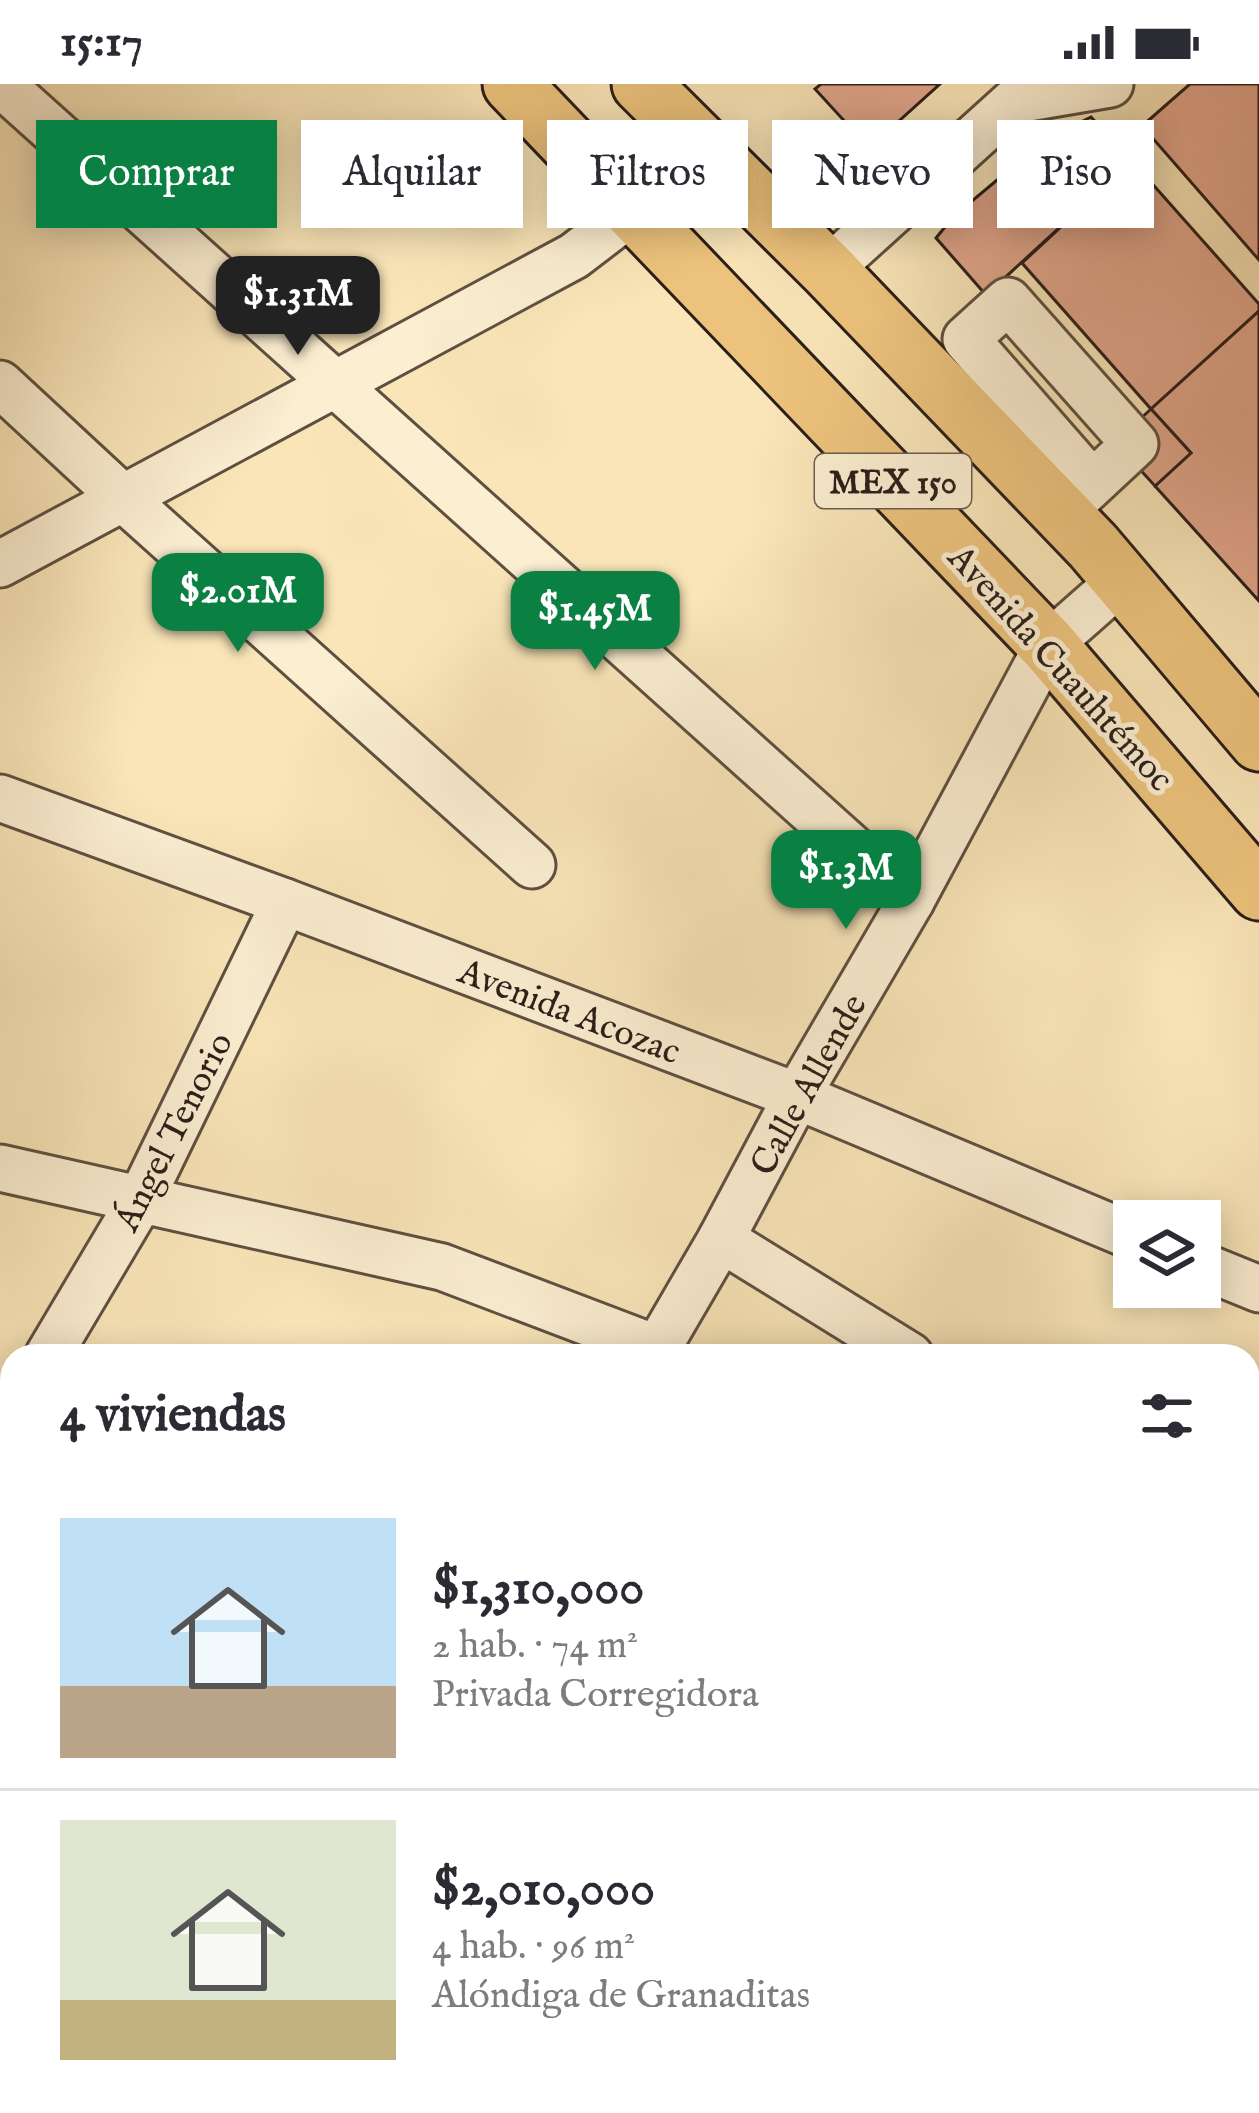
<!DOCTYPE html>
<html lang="es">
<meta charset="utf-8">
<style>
body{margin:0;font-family:"IM FELL English",serif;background:#f2f2f3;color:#2b2b33;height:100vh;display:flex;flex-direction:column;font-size:45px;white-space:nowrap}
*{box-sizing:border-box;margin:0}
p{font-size:39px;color:#7c7c81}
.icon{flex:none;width:66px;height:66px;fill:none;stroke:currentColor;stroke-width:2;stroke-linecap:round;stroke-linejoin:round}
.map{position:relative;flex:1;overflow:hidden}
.details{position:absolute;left:0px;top:1260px;width:1260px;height:771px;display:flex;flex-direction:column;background:#fff;border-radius:36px 36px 0 0;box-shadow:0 6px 30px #0003}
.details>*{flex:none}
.banner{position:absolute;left:36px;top:36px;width:1188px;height:108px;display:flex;gap:24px}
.buttons{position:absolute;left:1113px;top:1116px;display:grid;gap:24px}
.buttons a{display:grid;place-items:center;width:108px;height:108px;border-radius:0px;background:#fff;box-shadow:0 6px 30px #0003;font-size:60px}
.price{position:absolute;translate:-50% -102px;padding:0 27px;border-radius:24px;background:#0b8043;color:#fff;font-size:39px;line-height:78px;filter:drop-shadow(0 3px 6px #0008)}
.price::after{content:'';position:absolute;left:50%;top:72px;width:36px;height:27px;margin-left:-18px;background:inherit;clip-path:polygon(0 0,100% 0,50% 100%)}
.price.selected{background:#222;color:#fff}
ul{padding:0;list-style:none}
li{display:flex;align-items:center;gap:36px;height:300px;padding:0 60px}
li+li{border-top:3px solid #e1e1e2}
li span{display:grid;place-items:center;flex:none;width:336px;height:240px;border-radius:0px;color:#555}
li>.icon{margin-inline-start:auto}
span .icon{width:144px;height:144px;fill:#fffc;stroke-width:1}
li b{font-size:51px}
h2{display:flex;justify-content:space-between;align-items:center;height:144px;padding:0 60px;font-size:51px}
.tag{padding:0 42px;border-radius:0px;background:#fff;box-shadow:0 6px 30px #0003;font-size:42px;line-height:108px}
.tag.selected{background:#0b8043;color:#fff}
.status{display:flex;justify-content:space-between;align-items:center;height:84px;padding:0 60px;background:#fff;direction:ltr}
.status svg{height:33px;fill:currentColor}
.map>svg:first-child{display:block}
.green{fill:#bbc590;stroke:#727254;stroke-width:3}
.building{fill:#e1a68c;stroke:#2a1e19;stroke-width:3}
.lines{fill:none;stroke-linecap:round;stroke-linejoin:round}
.minor-casing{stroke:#5e5041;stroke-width:51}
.major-casing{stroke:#2a1e19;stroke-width:63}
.minor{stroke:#fbeed1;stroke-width:45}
.major{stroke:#ecc27c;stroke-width:57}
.labels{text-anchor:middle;stroke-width:10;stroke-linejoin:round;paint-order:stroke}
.shield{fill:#fbeed1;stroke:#695c50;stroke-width:3}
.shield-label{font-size:33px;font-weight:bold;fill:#2a1e19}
.street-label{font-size:36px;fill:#2a1e19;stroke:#fbeed1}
</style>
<div class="status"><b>15:17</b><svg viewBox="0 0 49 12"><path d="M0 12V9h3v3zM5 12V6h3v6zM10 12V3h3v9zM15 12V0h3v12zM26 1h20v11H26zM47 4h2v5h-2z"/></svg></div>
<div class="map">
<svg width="1259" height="2029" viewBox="0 0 1259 2029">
<rect width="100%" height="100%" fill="#f9e5b8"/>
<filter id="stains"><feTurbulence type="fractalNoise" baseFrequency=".00167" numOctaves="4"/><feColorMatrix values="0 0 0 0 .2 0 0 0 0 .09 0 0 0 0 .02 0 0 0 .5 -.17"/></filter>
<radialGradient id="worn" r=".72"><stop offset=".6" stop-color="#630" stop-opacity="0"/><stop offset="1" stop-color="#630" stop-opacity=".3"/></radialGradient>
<g class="green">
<polygon points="1259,1425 1259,1812 1248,1824 1248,1434"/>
<polygon points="852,2019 1060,2019 1051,2029 846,2029"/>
</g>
<g class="building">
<polygon points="821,0 940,0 869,64 815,5"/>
<polygon points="1190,0 1259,0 1259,176 1142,42"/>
<polygon points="1091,33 1132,77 986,211 936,154 954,132 1046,55"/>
<polygon points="1132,77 1259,220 1259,227 1151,325 1022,179"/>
<polygon points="1259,227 1259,517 1155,402 1191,369 1151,325"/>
<polygon points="1151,325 1191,369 1155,402 1115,358"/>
</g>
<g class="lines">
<g class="minor-casing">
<g id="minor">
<polyline points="1,0 911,817"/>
<polyline points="828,186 1016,16 1110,0"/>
<polyline points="0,300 123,414 532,781"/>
<polyline points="1061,429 1135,360 1008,217 966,255 1092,399"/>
<polyline points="0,480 574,172 634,126"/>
<polyline points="0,714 285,818 797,1012 1134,1153"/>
<polyline points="0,1084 442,1183 658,1265"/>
<polyline points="721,1155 910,1272"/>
<polyline points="1200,1181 1259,1205"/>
<polyline points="48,1272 140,1117 285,818"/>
<polyline points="653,1272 721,1155 797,1012 911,817 1048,561 1123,495"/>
<polyline points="0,1354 12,1333"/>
<polyline points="1248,1429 1259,1420"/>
<polyline points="0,1697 12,1704"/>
<polyline points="24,2019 43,2029"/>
<polyline points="582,2019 600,2029"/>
<polyline points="220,2029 226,2019"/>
<polyline points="831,2029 836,2019"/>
</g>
</g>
<g class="major-casing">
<g id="major">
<polyline points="512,0 1048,561 1259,807"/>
<polyline points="641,0 828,186 1093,462 1259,658"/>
</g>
</g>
<use href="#minor" class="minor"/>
<use href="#major" class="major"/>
</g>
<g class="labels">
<rect class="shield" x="815" y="370" width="156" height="54" rx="9"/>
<g class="shield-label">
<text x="893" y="409">MEX 150</text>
</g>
<g class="street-label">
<text transform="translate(1062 583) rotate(48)" y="13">Avenida Cuauhtémoc</text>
<text transform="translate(570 926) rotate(21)" y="13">Avenida Acozac</text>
<text transform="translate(807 1000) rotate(-61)" y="13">Calle Allende</text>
<text transform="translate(172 1047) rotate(-63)" y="13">Ángel Tenorio</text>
</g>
</g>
<rect width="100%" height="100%" filter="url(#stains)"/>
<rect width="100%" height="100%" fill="url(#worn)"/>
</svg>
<div class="buttons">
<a><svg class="icon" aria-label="layers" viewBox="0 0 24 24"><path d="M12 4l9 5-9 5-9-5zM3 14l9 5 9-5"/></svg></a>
</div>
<b class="price selected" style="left:298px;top:274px">$1.31M</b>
<b class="price" style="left:238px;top:571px">$2.01M</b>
<b class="price" style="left:595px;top:589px">$1.45M</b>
<b class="price" style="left:846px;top:848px">$1.3M</b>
<div class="banner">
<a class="tag selected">Comprar</a>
<a class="tag">Alquilar</a>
<a class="tag">Filtros</a>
<a class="tag">Nuevo</a>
<a class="tag">Piso</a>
</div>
<section class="details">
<h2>4 viviendas<svg class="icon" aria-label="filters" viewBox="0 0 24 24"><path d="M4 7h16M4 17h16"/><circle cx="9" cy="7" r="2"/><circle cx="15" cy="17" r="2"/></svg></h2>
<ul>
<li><span style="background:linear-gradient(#bfe0f5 70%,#b9a48a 0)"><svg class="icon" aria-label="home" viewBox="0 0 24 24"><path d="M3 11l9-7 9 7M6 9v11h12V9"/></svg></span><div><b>$1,310,000</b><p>2 hab. · 74 m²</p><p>Privada Corregidora</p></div></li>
<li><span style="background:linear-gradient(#dfe7d0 75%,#c2b280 0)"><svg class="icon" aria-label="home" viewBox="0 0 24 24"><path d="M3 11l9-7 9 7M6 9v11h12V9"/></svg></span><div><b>$2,010,000</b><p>4 hab. · 96 m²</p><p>Alóndiga de Granaditas</p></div></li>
</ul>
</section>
</div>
